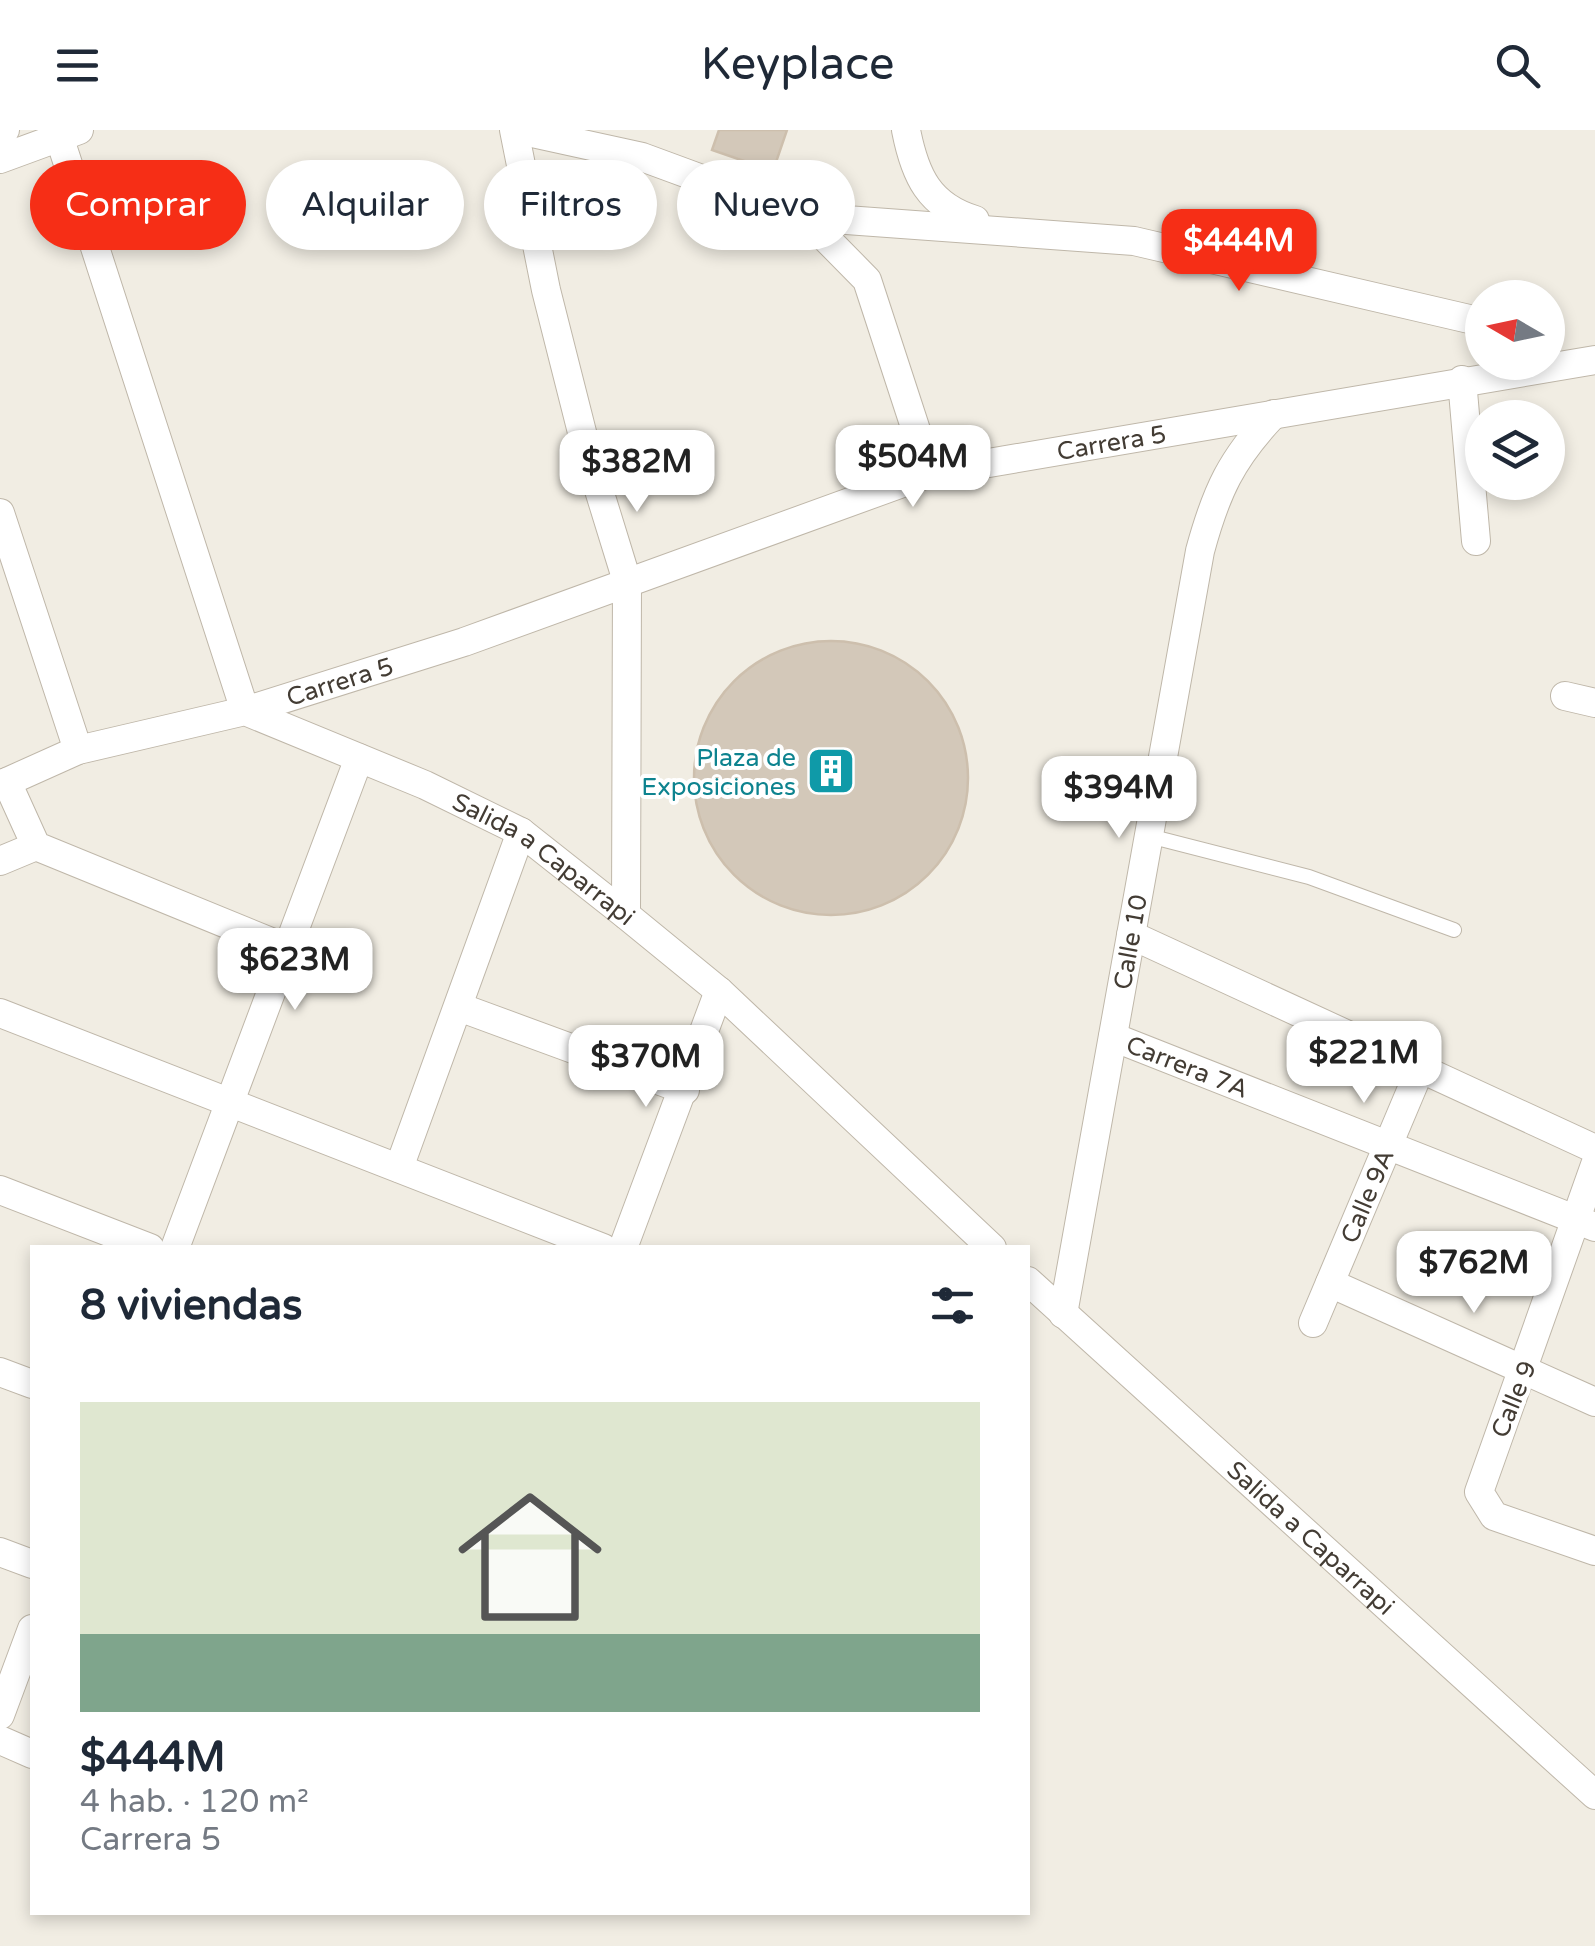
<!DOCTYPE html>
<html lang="es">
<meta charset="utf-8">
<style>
body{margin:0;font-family:"Varela Round",sans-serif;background:#f6f6f7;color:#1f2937;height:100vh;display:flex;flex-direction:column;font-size:38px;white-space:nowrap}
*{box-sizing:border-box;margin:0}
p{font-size:32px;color:#747a83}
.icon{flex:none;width:55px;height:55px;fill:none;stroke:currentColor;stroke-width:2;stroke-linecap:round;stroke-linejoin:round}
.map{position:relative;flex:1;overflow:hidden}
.details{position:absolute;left:30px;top:1115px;width:1000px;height:670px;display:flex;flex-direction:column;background:#fff;border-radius:0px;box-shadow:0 5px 15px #0003}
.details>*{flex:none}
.top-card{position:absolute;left:30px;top:30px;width:1000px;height:90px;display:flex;gap:20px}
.needle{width:65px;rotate:279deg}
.controls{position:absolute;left:1465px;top:150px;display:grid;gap:20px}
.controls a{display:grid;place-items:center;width:100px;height:100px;border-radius:50%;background:#fff;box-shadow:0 5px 15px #0003;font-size:50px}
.price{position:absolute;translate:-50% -85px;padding:0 22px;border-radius:20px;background:#fff;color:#222;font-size:32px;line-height:65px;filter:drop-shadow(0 2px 5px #0008)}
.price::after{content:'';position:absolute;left:50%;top:60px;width:30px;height:22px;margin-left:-15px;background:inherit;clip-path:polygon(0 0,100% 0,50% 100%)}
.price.current{background:#f62e16;color:#fff}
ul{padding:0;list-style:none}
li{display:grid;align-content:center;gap:20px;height:530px;padding:0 50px}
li+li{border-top:2px solid #e0e1e3}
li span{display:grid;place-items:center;height:310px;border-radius:0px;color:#555}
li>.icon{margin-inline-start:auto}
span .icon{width:180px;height:180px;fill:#fffc;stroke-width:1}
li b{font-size:42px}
h2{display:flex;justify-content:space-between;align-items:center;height:120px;padding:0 50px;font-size:42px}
.chip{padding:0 35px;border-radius:45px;background:#fff;box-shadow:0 5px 15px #0003;font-size:35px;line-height:90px}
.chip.current{background:#f62e16;color:#fff}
header{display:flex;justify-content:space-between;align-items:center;height:130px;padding:0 50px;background:#fff;font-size:45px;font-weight:600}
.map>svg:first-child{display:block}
.building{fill:#d3c8b9;stroke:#cdbfad;stroke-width:2.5}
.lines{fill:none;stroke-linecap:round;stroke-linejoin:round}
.service-casing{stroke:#bfb7a9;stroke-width:16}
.minor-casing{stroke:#bfb7a9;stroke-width:30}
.service{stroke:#fff;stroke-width:14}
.minor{stroke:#fff;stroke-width:28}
.labels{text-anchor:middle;stroke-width:8;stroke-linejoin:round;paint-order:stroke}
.street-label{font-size:25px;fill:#433c34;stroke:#fff}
.culture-label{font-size:25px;fill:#0d838f;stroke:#fff;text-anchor:end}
</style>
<header><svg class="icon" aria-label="menu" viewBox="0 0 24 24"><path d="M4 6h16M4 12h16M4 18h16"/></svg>Keyplace<svg class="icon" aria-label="search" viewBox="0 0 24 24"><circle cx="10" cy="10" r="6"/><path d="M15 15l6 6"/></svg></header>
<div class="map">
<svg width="1595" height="1816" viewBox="0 0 1595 1816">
<rect width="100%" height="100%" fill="#f1ede3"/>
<g class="building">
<polygon points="719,0 787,0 773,41 712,20"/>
<circle cx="831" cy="648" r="137"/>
</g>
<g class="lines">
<g class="service-casing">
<polyline id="service" points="1149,706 1309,747 1454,800"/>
</g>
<g class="minor-casing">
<g id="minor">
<path id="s1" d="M57,0L245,581L464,512L930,343L1595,230"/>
<polyline points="514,0 546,160 586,318 627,451 626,785"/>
<polyline points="519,0 642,27 805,87 1134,111 1482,192"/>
<path d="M906,0C915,46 929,76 975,90"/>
<polyline points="0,1 5,0"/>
<polyline points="0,29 79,0"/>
<polyline points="805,87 867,150 930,343"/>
<polyline points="1462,250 1476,411"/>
<polyline points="0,383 78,620"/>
<polyline points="1565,566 1595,573"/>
<polyline points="7,652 36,716 288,819"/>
<path id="s2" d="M0,655L78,620L245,581L425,655L521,702L626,785L719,861L992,1118"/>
<polyline points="0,731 36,716"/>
<polyline points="1131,805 1595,1019"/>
<polyline points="459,877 685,960"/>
<polyline points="0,883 603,1118"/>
<path id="s3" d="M1113,907L1595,1097"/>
<polyline points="1595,1035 1479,1362 1494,1386 1595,1421"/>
<polyline points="399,1038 521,702"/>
<polyline points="0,1060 150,1118"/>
<polyline points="175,1118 359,628"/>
<polyline points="623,1118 719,861"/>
<path id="s4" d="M1028,1151L1595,1665"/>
<polyline points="1330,1153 1595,1272"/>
<path id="s5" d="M1063,1184L1200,421C1216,362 1231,329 1274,284"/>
<path id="s6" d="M1313,1193L1421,937"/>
<polyline points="0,1242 32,1254"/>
<polyline points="0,1422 32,1434"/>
<polyline points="0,1585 32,1499"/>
<polyline points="0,1610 32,1624"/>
</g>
</g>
<use href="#service" class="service"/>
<use href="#minor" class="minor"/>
</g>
<defs>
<g id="building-square" transform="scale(2.5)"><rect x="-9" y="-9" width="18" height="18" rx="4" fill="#0f9aa8" stroke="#fff"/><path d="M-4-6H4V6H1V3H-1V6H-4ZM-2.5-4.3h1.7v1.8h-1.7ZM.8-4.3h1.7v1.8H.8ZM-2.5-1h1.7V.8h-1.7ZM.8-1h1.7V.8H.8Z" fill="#fff"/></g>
</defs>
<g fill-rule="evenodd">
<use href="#building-square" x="831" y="641"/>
</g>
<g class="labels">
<g class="street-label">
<text dy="9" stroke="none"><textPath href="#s1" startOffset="1520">Carrera 5</textPath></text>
<text dy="9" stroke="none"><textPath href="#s1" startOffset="710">Carrera 5</textPath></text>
<text dy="9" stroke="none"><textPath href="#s2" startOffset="592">Salida a Caparrapi</textPath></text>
<text dy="9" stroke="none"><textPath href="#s5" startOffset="378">Calle 10</textPath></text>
<text dy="9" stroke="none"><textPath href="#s3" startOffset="80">Carrera 7A</textPath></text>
<text dy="9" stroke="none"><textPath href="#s6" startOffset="138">Calle 9A</textPath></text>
<text transform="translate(1513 1269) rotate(-68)" y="9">Calle 9</text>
<text dy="9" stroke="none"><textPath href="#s4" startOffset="382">Salida a Caparrapi</textPath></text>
</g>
<g class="culture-label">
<text x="796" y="636">Plaza de<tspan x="796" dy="29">Exposiciones</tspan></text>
</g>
</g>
</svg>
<div class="controls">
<a><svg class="needle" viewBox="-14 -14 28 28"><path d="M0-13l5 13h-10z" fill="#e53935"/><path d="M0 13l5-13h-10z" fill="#747a83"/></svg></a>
<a><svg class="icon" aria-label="layers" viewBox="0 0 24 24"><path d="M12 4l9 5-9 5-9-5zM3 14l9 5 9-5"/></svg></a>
</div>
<b class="price current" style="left:1239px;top:164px">$444M</b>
<b class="price" style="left:913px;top:380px">$504M</b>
<b class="price" style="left:637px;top:385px">$382M</b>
<b class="price" style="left:1119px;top:711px">$394M</b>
<b class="price" style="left:295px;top:883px">$623M</b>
<b class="price" style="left:1364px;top:976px">$221M</b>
<b class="price" style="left:646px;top:980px">$370M</b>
<b class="price" style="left:1474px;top:1186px">$762M</b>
<div class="top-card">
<a class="chip current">Comprar</a>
<a class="chip">Alquilar</a>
<a class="chip">Filtros</a>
<a class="chip">Nuevo</a>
</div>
<section class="details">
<h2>8 viviendas<svg class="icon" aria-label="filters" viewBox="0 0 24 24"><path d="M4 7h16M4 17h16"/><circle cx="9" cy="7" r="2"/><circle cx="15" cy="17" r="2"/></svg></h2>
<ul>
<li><span style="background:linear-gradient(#dfe7d0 75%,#7fa58c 0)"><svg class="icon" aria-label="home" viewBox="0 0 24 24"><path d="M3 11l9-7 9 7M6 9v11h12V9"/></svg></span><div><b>$444M</b><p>4 hab. · 120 m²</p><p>Carrera 5</p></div></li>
</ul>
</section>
</div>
